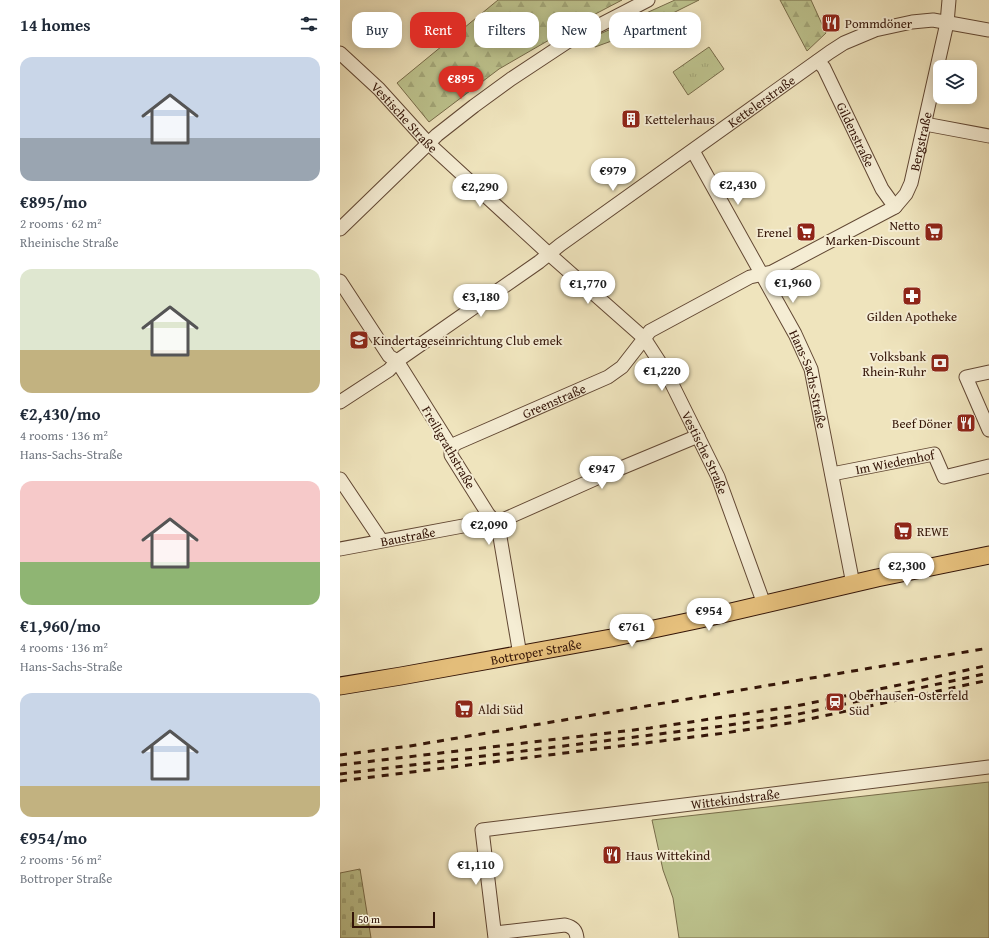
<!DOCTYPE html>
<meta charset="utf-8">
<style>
body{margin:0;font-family:"Gentium Book Plus",serif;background:#f6f6f7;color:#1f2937;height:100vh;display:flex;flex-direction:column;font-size:15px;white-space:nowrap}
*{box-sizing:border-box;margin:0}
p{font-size:13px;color:#747a83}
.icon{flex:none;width:22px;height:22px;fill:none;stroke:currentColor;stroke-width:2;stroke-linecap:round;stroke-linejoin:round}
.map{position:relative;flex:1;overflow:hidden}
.sheet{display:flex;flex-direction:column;background:#fff;width:340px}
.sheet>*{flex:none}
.guide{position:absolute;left:12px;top:12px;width:380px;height:36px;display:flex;gap:8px}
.fabs{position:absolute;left:593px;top:60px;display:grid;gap:8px}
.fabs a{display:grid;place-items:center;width:44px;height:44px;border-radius:8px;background:#fff;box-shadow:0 2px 10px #0003;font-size:20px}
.scale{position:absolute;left:12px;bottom:10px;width:83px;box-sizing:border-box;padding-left:4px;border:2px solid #331407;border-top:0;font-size:11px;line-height:14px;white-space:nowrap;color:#331407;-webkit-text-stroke:3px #f5edd4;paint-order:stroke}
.price{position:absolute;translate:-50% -34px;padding:0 9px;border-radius:14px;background:#fff;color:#222;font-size:13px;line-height:26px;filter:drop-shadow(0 1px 2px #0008)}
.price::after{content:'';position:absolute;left:50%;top:24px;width:12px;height:9px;margin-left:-6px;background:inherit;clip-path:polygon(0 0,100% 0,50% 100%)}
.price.on{background:#d93025;color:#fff}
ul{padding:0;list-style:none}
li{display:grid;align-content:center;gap:8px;height:212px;padding:0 20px}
li span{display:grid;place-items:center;height:124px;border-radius:12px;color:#555}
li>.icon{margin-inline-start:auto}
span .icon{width:72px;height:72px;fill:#fffc;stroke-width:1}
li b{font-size:17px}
h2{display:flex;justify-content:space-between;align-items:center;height:48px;padding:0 20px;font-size:17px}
.pill{padding:0 14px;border-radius:12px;background:#fff;box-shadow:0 2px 10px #0003;font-size:14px;line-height:36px}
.pill.on{background:#d93025;color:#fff}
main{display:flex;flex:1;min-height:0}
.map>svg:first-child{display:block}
.grass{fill:url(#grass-tufts);stroke:#786c4a}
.forest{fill:url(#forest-firs);stroke:#786c4a}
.cemetery{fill:url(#cemetery-stones);stroke:#786c4a}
.pitch{fill:#bdc38e;stroke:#786c4a}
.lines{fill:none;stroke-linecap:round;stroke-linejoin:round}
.minor-casing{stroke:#624834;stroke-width:15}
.major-casing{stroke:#331407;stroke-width:19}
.minor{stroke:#f5edd4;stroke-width:13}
.major{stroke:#e8c27e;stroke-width:17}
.rail{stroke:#331407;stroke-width:3;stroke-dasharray:7 7;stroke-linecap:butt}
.labels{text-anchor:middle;stroke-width:4;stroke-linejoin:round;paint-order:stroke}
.poi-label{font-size:13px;fill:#331407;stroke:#f5edd4;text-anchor:start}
.street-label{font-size:13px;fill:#331407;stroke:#f5edd4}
</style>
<main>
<section class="sheet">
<h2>14 homes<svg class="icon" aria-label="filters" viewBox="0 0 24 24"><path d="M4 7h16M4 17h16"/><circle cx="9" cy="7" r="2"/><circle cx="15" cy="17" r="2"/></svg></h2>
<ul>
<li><span style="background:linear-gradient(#c9d6e8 65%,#9aa5b1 0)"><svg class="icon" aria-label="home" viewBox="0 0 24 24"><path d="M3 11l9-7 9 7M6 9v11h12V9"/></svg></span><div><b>€895/mo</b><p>2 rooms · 62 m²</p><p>Rheinische Straße</p></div></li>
<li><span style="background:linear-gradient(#dfe7d0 65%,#c2b280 0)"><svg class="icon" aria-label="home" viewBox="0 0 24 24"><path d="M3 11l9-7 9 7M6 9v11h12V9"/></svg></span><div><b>€2,430/mo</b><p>4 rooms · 136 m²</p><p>Hans-Sachs-Straße</p></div></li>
<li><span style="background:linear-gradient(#f6c9c9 65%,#8fb573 0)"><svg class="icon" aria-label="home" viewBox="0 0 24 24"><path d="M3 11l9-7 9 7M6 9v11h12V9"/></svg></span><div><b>€1,960/mo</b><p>4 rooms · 136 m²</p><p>Hans-Sachs-Straße</p></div></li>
<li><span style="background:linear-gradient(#c9d6e8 75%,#c2b280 0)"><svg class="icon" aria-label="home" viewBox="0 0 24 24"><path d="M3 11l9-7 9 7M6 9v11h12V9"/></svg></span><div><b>€954/mo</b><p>2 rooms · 56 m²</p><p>Bottroper Straße</p></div></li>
</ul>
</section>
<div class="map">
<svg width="649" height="938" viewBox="0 0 649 938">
<defs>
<pattern id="grass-tufts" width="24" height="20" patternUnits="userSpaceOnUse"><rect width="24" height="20" fill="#bdc38e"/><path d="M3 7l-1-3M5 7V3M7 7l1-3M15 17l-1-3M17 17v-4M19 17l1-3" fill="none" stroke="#a3a779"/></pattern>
<pattern id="forest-firs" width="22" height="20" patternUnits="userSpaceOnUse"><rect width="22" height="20" fill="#bdc38e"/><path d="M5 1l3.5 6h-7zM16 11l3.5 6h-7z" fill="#a3a779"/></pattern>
<pattern id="cemetery-stones" width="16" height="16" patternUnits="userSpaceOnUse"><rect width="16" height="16" fill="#bdc38e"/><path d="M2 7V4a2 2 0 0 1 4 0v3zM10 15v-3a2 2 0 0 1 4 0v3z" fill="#a3a779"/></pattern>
</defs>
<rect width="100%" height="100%" fill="#efe4bd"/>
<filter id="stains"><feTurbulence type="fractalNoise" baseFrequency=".005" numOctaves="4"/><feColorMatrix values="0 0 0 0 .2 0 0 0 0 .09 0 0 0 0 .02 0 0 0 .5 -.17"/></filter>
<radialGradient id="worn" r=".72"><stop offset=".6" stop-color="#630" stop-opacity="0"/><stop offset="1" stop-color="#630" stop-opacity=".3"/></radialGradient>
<polygon class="grass" points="369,47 384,69 348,95 333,72"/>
<g class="forest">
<polygon points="158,0 282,0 242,21 159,69 89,122 57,83"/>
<polygon points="335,0 359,0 291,34 255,47 251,38"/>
<polygon points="440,0 471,0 486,33 467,51"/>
</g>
<polygon class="cemetery" points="20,869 31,938 0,938 0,873"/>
<polygon class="pitch" points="649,782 649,938 339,938 333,898 323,870 312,820"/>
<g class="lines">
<g class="minor-casing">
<g id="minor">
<path id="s1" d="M0,53L39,89L88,143L209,254L304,338L326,372L378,477L424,604"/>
<path id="s2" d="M478,61L484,68L542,189L555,207"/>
<polyline points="585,124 649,136"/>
<path id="s3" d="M353,151L455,334L471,369L513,584"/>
<polyline points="0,229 97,135 134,106 171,79 227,42 308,0"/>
<polyline points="0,281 49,356 57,361 111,447 111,455 148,514 156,523 160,537 180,655"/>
<polyline points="649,372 626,377 649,430"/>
<path id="s4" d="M0,402L49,370L57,361L199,262L220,245L490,52L504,43L535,30L572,22L593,20L649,30"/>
<path id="s5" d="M111,447L117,443L268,377L282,367L310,331L410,277L432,272L555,207L566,194L571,183L607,23L609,0"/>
<path id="s6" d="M492,474L594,454L604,477L649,466"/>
<polyline points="0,479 41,540"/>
<path id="s7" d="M0,549L139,523H156L257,478L358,436"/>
<path d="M155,933L225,925C233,927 236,930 237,938"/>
<path id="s8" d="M155,938L142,830L649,767"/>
</g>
</g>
<g class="major-casing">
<g id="major">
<path id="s9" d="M0,686L61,676L271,638L361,619L537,578L649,555"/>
</g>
</g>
<use href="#minor" class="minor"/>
<use href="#major" class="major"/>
<g class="rail">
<polyline points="0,755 70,746 649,648"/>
<polyline points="0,765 310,728 451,707 569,683 649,665"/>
<polyline points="0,774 383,726 454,715 649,673"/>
<polyline points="0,781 385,733 456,722 649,680"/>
</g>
</g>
<defs>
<g id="restaurant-square" transform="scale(1)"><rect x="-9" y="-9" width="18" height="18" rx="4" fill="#8f2418" stroke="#f5edd4"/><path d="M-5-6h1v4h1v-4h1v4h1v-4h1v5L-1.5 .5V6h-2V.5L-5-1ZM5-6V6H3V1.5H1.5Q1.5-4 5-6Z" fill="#fff"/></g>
<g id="building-square" transform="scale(1)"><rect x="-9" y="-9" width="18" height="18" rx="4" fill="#8f2418" stroke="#f5edd4"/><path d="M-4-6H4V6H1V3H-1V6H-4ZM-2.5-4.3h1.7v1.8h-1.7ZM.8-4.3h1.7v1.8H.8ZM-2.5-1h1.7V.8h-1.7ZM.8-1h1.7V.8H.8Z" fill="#fff"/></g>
<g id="supermarket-square" transform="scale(1)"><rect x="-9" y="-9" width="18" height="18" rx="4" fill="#8f2418" stroke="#f5edd4"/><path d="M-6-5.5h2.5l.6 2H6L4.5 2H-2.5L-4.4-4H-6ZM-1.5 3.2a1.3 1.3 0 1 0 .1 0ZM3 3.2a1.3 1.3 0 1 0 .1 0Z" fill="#fff"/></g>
<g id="pharmacy-square" transform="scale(1)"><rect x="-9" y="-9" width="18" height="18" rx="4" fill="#8f2418" stroke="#f5edd4"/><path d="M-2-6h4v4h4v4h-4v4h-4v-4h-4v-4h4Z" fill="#fff"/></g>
<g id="school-square" transform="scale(1)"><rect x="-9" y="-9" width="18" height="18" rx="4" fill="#8f2418" stroke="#f5edd4"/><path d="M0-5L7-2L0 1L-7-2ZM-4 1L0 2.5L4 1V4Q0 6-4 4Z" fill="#fff"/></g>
<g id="bank-square" transform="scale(1)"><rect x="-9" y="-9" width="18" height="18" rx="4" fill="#8f2418" stroke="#f5edd4"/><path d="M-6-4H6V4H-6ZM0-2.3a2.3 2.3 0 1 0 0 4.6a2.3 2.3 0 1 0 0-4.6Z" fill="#fff"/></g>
<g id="station-square" transform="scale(1)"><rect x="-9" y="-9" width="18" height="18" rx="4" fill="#8f2418" stroke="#f5edd4"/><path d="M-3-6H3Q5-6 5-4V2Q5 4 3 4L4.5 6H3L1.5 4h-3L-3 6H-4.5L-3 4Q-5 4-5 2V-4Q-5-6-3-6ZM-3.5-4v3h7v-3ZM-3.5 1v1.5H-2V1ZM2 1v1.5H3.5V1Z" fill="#fff"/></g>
</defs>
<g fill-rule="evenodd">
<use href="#restaurant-square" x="491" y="23"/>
<use href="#building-square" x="291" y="119"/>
<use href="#supermarket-square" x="466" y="232"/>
<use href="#supermarket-square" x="594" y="232"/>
<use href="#pharmacy-square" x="572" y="296"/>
<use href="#school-square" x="19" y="340"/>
<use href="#bank-square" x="600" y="363"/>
<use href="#restaurant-square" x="626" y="423"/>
<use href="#supermarket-square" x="563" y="531"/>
<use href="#station-square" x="495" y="702"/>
<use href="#supermarket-square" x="124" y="709"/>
<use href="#restaurant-square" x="272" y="855"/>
</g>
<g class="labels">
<g class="poi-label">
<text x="505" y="28">Pommdöner</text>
<text x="305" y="124">Kettelerhaus</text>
<text x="580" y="230" text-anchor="end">Netto<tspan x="580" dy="15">Marken-Discount</tspan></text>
<text x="452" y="237" text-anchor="end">Erenel</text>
<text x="572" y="321" text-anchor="middle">Gilden Apotheke</text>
<text x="33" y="345">Kindertageseinrichtung Club emek</text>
<text x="586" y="361" text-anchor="end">Volksbank<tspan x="586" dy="15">Rhein-Ruhr</tspan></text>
<text x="612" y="428" text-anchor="end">Beef Döner</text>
<text x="577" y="536">REWE</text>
<text x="509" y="700">Oberhausen-Osterfeld<tspan x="509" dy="15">Süd</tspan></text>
<text x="138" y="714">Aldi Süd</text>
<text x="286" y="860">Haus Wittekind</text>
</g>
<g class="street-label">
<text dy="5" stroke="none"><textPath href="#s4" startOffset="518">Kettelerstraße</textPath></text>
<text dy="5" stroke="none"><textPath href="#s1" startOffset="91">Vestische Straße</textPath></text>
<text dy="5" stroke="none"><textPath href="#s2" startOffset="83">Gildenstraße</textPath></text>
<text dy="5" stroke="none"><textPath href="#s5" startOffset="582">Bergstraße</textPath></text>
<text dy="5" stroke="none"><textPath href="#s3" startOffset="257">Hans-Sachs-Straße</textPath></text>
<text dy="5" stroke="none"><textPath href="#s5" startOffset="113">Greenstraße</textPath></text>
<text transform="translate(109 447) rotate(60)" y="5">Freiligrathstraße</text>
<text dy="5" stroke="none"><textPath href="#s1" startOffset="547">Vestische Straße</textPath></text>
<text dy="5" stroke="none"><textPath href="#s6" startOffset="64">Im Wiedemhof</textPath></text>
<text dy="5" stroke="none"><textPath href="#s7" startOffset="69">Baustraße</textPath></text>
<text dy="5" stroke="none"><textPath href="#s9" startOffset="199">Bottroper Straße</textPath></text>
<text dy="5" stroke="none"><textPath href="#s8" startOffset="364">Wittekindstraße</textPath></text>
</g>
</g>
<rect width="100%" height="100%" filter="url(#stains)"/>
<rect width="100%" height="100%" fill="url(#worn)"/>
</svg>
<div class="fabs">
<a><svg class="icon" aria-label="layers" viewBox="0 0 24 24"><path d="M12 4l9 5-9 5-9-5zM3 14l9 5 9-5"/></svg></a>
</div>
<div class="scale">50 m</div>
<b class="price on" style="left:121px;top:100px">€895</b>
<b class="price" style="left:273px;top:192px">€979</b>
<b class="price" style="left:398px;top:206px">€2,430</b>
<b class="price" style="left:140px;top:208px">€2,290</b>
<b class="price" style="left:453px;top:304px">€1,960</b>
<b class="price" style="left:248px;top:305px">€1,770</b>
<b class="price" style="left:141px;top:318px">€3,180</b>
<b class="price" style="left:322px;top:392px">€1,220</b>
<b class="price" style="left:262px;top:490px">€947</b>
<b class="price" style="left:149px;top:546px">€2,090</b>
<b class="price" style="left:567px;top:587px">€2,300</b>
<b class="price" style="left:369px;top:632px">€954</b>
<b class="price" style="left:292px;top:648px">€761</b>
<b class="price" style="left:136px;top:886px">€1,110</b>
<div class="guide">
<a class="pill">Buy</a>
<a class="pill on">Rent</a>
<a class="pill">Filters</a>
<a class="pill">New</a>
<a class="pill">Apartment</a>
</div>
</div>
</main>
